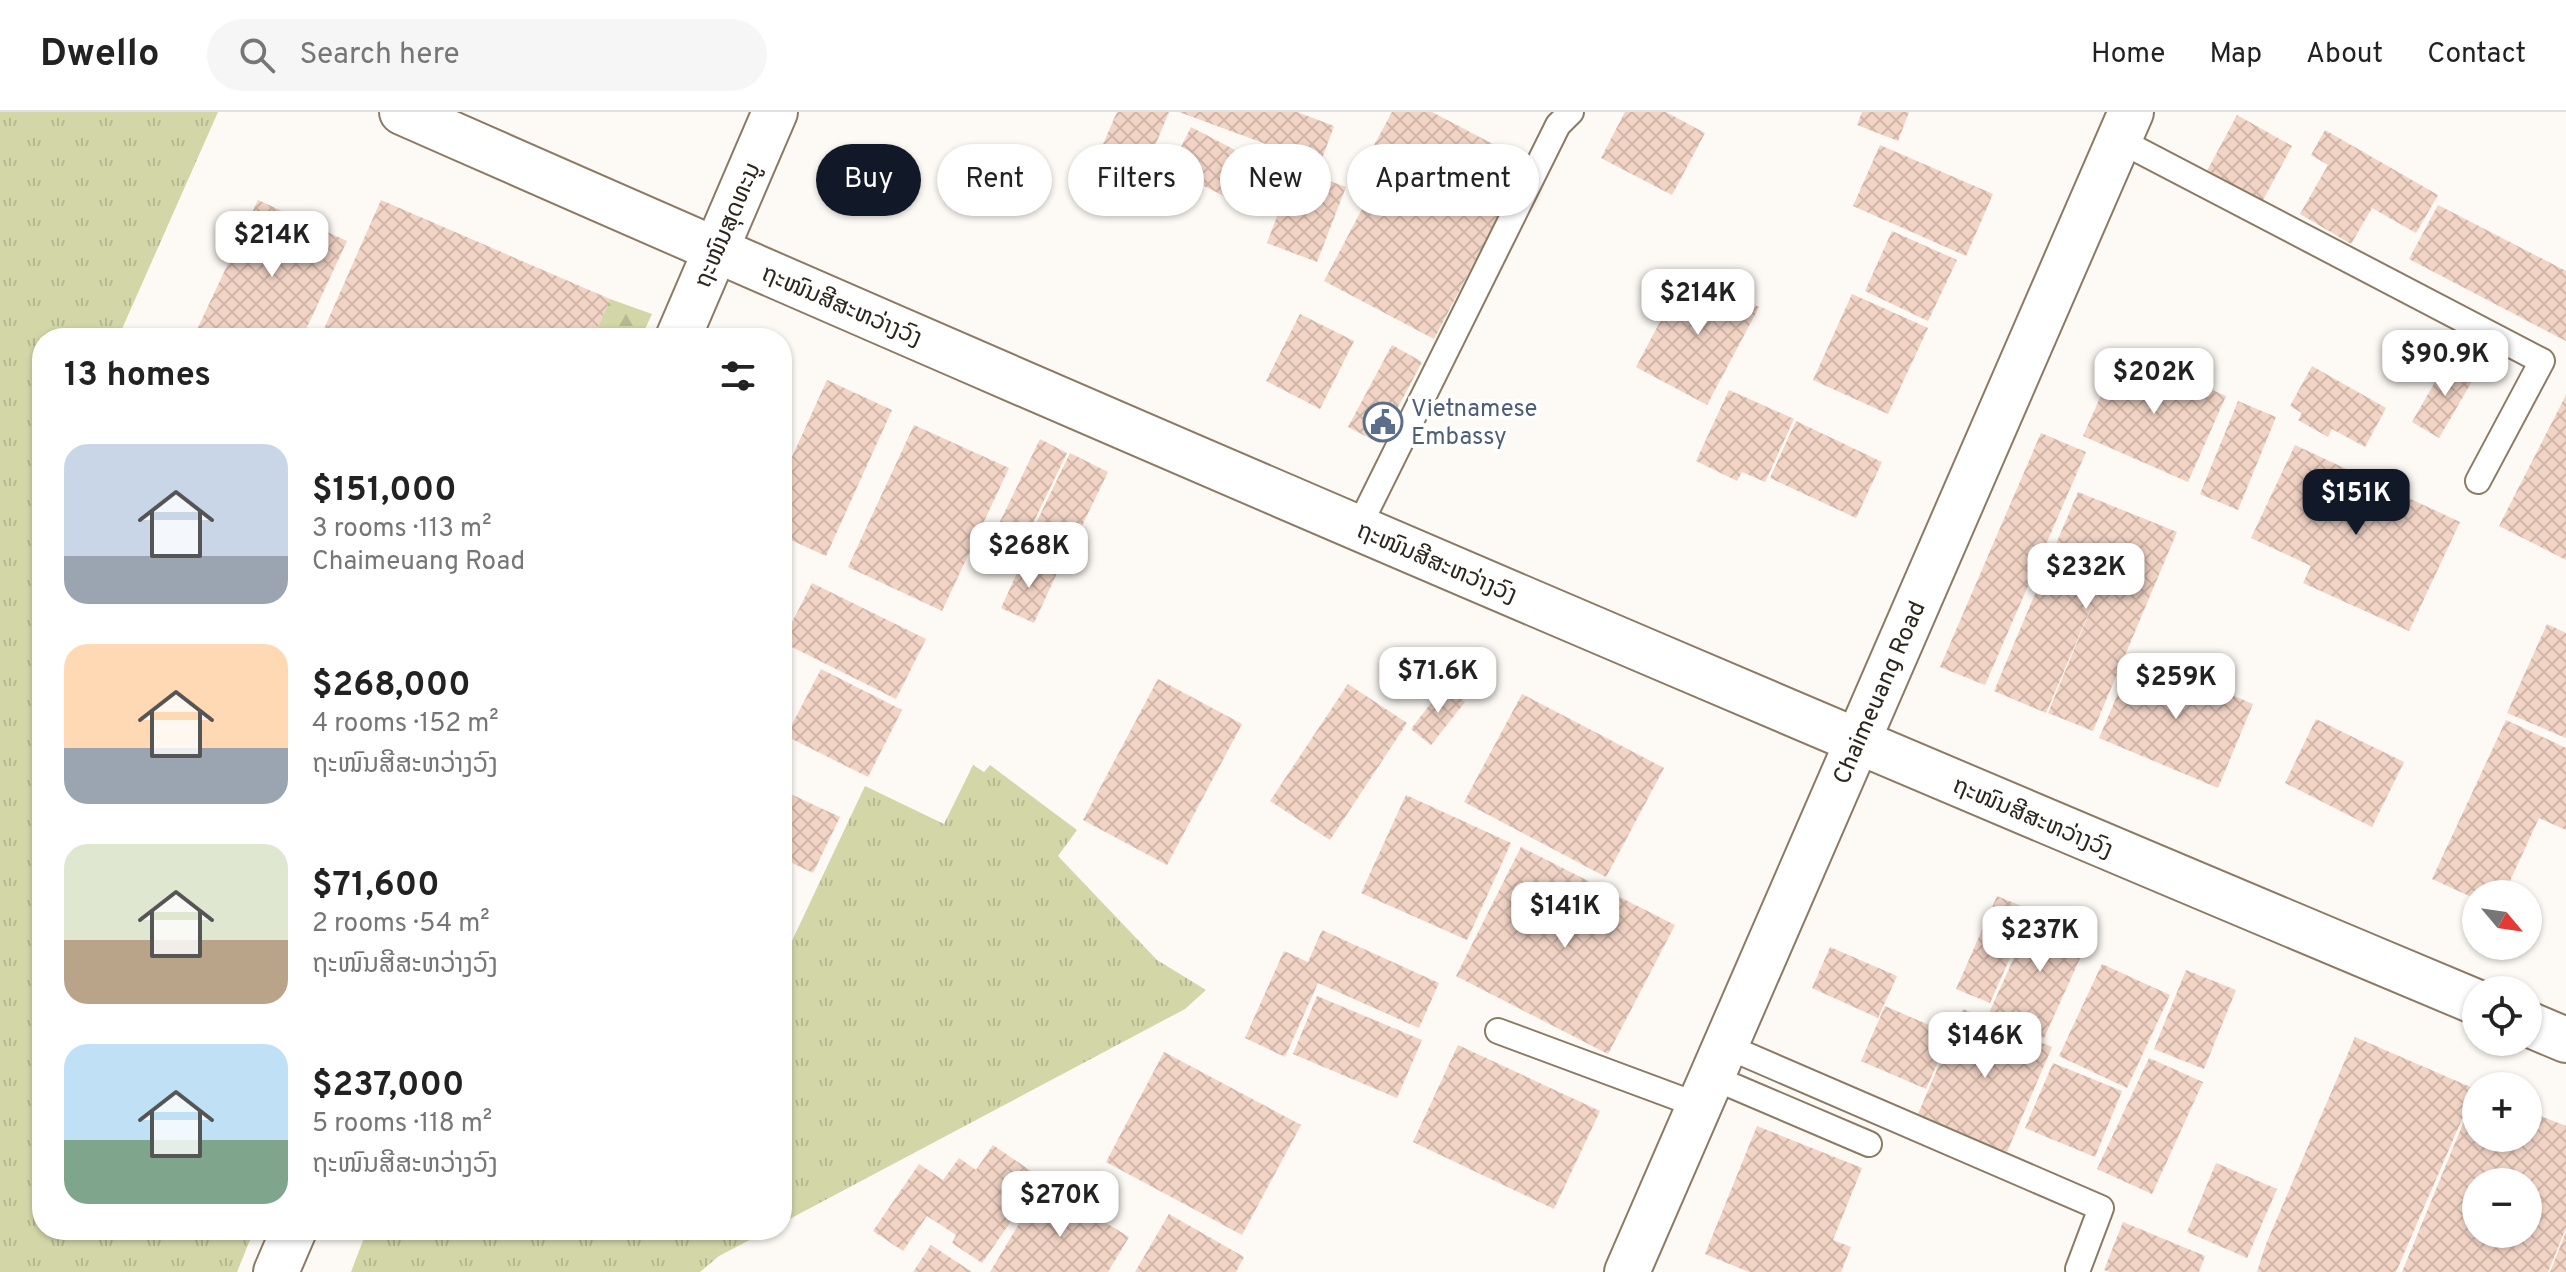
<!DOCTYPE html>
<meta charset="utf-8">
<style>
body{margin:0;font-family:Overpass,"Noto Sans Lao",sans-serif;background:#f6f6f6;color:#222;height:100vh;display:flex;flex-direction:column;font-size:30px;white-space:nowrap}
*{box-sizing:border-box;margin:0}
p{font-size:26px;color:#767676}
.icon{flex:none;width:44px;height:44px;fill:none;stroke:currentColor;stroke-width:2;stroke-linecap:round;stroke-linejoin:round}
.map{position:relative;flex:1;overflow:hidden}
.details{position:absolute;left:32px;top:216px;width:760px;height:912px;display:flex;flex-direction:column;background:#fff;border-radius:32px;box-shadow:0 2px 6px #0004}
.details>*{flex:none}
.guide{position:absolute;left:816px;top:32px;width:760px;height:72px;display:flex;gap:16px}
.needle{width:52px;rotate:119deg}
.buttons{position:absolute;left:2462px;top:768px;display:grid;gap:16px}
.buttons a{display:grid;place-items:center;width:80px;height:80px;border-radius:50%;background:#fff;box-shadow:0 2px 6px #0004;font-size:40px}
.price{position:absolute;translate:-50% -68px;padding:0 18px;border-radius:16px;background:#fff;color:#222;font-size:26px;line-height:52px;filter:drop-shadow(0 2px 4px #0008)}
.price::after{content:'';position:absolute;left:50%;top:48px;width:24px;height:18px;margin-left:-12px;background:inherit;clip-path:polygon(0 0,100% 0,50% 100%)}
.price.on{background:#111827;color:#fff}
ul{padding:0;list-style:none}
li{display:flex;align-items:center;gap:24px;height:200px;padding:0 32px}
li span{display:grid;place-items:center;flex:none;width:224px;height:160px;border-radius:24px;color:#555}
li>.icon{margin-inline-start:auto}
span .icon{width:96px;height:96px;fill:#fffc;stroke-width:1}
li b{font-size:34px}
h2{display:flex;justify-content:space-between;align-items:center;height:96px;padding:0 32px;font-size:34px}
.chip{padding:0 28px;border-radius:36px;background:#fff;box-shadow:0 2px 6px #0004;font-size:28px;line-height:72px}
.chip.on{background:#111827;color:#fff}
header{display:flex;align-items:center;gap:48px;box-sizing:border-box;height:112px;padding:0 40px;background:#fff;border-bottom:2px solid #e0e0e0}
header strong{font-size:38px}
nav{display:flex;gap:44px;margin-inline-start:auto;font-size:28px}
.search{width:560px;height:72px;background:#f6f6f6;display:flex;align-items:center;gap:20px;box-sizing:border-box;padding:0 28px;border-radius:44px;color:#767676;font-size:30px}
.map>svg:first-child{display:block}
.grass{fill:url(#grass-tufts)}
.forest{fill:url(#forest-firs)}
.building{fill:url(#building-cross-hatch);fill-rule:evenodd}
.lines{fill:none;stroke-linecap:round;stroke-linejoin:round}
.service-casing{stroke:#8b7b63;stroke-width:28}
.minor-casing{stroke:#8b7b63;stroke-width:48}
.service{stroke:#fff;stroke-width:24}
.minor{stroke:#fff;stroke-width:44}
.labels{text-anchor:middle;stroke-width:8;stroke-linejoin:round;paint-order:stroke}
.street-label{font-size:24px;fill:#2c261c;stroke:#fff}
.service-label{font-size:24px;fill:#4e5e75;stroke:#fff;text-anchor:start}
</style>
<header>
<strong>Dwello</strong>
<div class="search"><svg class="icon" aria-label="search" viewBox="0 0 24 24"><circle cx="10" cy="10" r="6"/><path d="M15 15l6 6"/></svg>Search here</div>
<nav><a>Home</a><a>Map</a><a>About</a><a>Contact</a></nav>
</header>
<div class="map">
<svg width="2566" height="1160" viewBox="0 0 2566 1160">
<defs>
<pattern id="grass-tufts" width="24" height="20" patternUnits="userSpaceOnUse" patternTransform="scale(2)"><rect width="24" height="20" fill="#d3d7a8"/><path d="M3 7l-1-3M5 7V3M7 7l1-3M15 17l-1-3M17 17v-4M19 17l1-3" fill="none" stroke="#b5b890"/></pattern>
<pattern id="forest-firs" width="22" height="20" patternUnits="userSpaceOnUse" patternTransform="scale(2)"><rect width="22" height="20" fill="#d3d7a8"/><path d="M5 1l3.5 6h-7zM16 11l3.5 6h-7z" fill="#b5b890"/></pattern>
<pattern id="building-cross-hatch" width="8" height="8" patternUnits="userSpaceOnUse" patternTransform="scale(2)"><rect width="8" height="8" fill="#f2d4c5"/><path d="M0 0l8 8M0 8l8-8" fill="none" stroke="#d0b6a9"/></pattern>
</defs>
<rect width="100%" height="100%" fill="#fdf9f4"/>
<g class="grass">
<polygon points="0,0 218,0 118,226 42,226 42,1118 254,1118 237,1160 0,1160"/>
<polygon points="973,653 984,660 990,653 1077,718 1058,744 1157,848 1206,878 1185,897 782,1111 782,850 865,674 944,712"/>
<polygon points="367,1118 769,1118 719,1144 700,1160 351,1160"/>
</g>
<polygon class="forest" points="610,187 652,202 641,226 593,226"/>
<g class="building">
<polygon points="1117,0 1169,0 1142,65 1097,46"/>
<polygon points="1179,0 1297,0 1334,14 1320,52"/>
<polygon points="1392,0 1432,0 1527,50 1434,227 1324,169 1390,44 1373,35"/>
<polygon points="1625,0 1666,0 1705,21 1672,83 1601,46"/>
<polygon points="1862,0 1909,0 1898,29 1857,13"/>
<polygon points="2237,3 2292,34 2262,90 2207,59"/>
<polygon points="1191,15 1235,38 1231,47 1252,58 1236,90 1170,57"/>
<polygon points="2325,18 2438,83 2416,121 2372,96 2351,132 2300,102 2328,53 2311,43"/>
<polygon points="1880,33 1993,82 1966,144 1853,94"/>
<polygon points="1295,56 1346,75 1317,150 1267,131"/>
<polygon points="258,88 347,129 302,226 193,226"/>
<polygon points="381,88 610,187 593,226 320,226"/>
<polygon points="2438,93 2566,159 2566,229 2409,147"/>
<polygon points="1892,119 1957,148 1928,209 1865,179"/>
<polygon points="1688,157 1759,195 1707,293 1636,255"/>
<polygon points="1852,182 1928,216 1888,302 1813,268"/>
<polygon points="1300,202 1354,229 1320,297 1266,269"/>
<polygon points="1392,233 1422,250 1379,331 1348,315"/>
<polygon points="2121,238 2226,284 2188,370 2083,324"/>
<polygon points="2460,248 2478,259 2439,326 2412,310 2446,251 2456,256"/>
<polygon points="2312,254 2386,296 2365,335 2332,317 2328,325 2298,308 2302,301 2290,294"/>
<polygon points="827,268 892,298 826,444 782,424 782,367"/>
<polygon points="1729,278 1794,307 1765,370 1742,360 1737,369 1696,349"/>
<polygon points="2566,283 2566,448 2499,414"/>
<polygon points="2238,289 2276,305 2238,398 2200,382"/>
<polygon points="1796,309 1882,350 1856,406 1770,366"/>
<polygon points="914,313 1009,356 942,499 848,455"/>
<polygon points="2041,321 2086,340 1985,573 1940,555"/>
<polygon points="1040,327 1067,341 1021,436 994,422"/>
<polygon points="2295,333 2460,410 2409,519 2303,471 2311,454 2251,426"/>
<polygon points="1070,341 1108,360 1062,455 1024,436"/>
<polygon points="2078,380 2177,420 2093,619 2048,601 2099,477 2046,601 1994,579"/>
<polygon points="1024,446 1057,461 1034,511 1001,496"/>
<polygon points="812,471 926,527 896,587 782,530"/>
<polygon points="2547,512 2566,521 2566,626 2507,601"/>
<polygon points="2135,542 2253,592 2218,676 2099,626"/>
<polygon points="821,557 902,598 868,665 786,624"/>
<polygon points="1158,567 1242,612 1167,753 1083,708"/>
<polygon points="1348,572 1407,611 1330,728 1270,689"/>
<polygon points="1445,573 1465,590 1431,633 1411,617"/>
<polygon points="1522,582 1664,656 1606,765 1464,690"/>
<polygon points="2316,607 2404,650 2372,715 2285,671"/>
<polygon points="2506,608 2566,636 2566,718 2539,706 2504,782 2476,782 2476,787 2432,767"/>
<polygon points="782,678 840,705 813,761 782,746"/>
<polygon points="1406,683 1511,731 1467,828 1361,781"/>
<polygon points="1521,735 1675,813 1608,942 1456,864"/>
<polygon points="1997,784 2031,798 1990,891 1956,877"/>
<polygon points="2036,797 2091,822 2044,926 1989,901"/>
<polygon points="1322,818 1439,871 1419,916 1318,871 1285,945 1245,926 1284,839 1308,850"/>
<polygon points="1830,835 1897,864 1878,906 1812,876"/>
<polygon points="2102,852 2170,883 2127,976 2059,944"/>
<polygon points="2186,858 2236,878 2204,957 2154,937"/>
<polygon points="1317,884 1422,928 1397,986 1293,942"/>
<polygon points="1885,894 1950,922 1926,977 1861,949"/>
<polygon points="1963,897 2052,935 2007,1040 1918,1002"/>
<polygon points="2355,925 2475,977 2396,1160 2257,1160 2266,1132"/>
<polygon points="1458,933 1600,999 1554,1097 1413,1030"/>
<polygon points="1164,940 1301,1013 1242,1123 1106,1050"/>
<polygon points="2149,946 2203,970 2152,1082 2097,1057"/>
<polygon points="2053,951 2122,979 2095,1045 2025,1016"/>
<path d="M2476,980V1026H2528V999L2566,1014V1116L2548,1160H2402ZM2476,1070H2528V1122H2476Z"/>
<polygon points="1757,1014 1862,1056 1833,1128 1851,1135 1841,1160 1749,1160 1705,1142"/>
<polygon points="993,1033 1041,1066 982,1151 952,1131 956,1123 927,1104 903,1139 873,1119 919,1052 943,1068 959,1046 976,1058"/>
<polygon points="2216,1051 2277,1077 2247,1146 2187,1120"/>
<polygon points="1043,1072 1129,1125 1108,1160 990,1160"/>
<polygon points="1169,1102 1244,1145 1236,1160 1135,1160"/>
<polygon points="2123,1110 2205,1144 2199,1160 2110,1160 2104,1158"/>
<polygon points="2566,1120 2566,1160 2550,1160"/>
<polygon points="931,1133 972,1160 913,1160"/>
</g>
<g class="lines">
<g class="service-casing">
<g id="service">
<polyline points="2119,28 2542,249 2478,369"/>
<polyline points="1358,416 1558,13 1571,0"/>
<polyline points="1498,919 1700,994"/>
<polyline points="1726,934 2101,1096 2078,1157"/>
<polyline points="1712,965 1869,1032"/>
</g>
</g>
<g class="minor-casing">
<g id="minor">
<path d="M402,0C1091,304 1782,599 2476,890"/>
<polyline points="678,226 775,0"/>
<polyline points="2528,912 2566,928"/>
<polyline points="276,1160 294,1118"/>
<path id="s1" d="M1627,1160L2131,0"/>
</g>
</g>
<use href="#service" class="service"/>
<use href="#minor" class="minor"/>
</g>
<defs>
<g id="civic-ring" transform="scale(2)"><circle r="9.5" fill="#fff" stroke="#5c6f8a" stroke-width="1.5"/><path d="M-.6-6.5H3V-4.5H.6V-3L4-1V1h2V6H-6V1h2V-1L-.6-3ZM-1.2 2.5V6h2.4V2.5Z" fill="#5c6f8a"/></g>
</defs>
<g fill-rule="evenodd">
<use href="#civic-ring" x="1383" y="310"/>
</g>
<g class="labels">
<g class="street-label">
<text transform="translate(727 113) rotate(-67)" y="8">ຖະໜົນສຸດທະນູ</text>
<text transform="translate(842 193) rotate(23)" y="8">ຖະໜົນສີສະຫວ່າງວົງ</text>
<text transform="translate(1437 450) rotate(23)" y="8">ຖະໜົນສີສະຫວ່າງວົງ</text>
<text dy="8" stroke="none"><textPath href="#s1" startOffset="632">Chaimeuang Road</textPath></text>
<text transform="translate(2033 705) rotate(23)" y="8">ຖະໜົນສີສະຫວ່າງວົງ</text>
</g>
<g class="service-label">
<text x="1411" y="304">Vietnamese<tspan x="1411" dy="28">Embassy</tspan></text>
</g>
</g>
</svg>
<div class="buttons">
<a><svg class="needle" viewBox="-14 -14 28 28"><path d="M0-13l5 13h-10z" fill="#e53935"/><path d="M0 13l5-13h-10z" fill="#767676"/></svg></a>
<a><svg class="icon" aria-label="locate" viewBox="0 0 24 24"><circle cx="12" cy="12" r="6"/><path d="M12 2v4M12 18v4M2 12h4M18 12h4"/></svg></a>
<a>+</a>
<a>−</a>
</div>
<b class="price" style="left:272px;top:167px">$214K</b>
<b class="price" style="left:1698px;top:225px">$214K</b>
<b class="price" style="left:2445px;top:286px">$90.9K</b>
<b class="price" style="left:2154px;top:304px">$202K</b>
<b class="price on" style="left:2356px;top:425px">$151K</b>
<b class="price" style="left:1029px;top:478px">$268K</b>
<b class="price" style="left:2086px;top:499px">$232K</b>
<b class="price" style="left:1438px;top:603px">$71.6K</b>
<b class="price" style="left:2176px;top:609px">$259K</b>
<b class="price" style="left:1565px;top:838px">$141K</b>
<b class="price" style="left:2040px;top:862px">$237K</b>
<b class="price" style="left:1985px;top:968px">$146K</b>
<b class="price" style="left:1060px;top:1127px">$270K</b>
<div class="guide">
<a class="chip on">Buy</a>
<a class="chip">Rent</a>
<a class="chip">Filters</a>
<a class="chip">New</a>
<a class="chip">Apartment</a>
</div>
<section class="details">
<h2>13 homes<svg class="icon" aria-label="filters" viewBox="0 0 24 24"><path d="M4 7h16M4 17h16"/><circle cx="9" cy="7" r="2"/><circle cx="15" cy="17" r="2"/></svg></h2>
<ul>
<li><span style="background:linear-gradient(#c9d6e8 70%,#9aa5b1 0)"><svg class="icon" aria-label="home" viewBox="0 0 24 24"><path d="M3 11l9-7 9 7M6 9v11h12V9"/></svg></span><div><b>$151,000</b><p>3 rooms · 113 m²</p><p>Chaimeuang Road</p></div></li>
<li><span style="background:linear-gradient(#ffd9b3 65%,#9aa5b1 0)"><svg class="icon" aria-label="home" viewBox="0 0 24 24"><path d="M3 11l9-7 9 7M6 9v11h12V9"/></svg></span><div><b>$268,000</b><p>4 rooms · 152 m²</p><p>ຖະໜົນສີສະຫວ່າງວົງ</p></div></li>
<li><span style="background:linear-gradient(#dfe7d0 60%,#b9a48a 0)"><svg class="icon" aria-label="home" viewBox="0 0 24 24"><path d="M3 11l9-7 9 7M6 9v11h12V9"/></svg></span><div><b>$71,600</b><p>2 rooms · 54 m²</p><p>ຖະໜົນສີສະຫວ່າງວົງ</p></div></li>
<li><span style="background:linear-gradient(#bfe0f5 60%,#7fa58c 0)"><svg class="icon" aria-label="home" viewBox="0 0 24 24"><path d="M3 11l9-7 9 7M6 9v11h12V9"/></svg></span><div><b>$237,000</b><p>5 rooms · 118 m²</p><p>ຖະໜົນສີສະຫວ່າງວົງ</p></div></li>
</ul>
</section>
</div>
